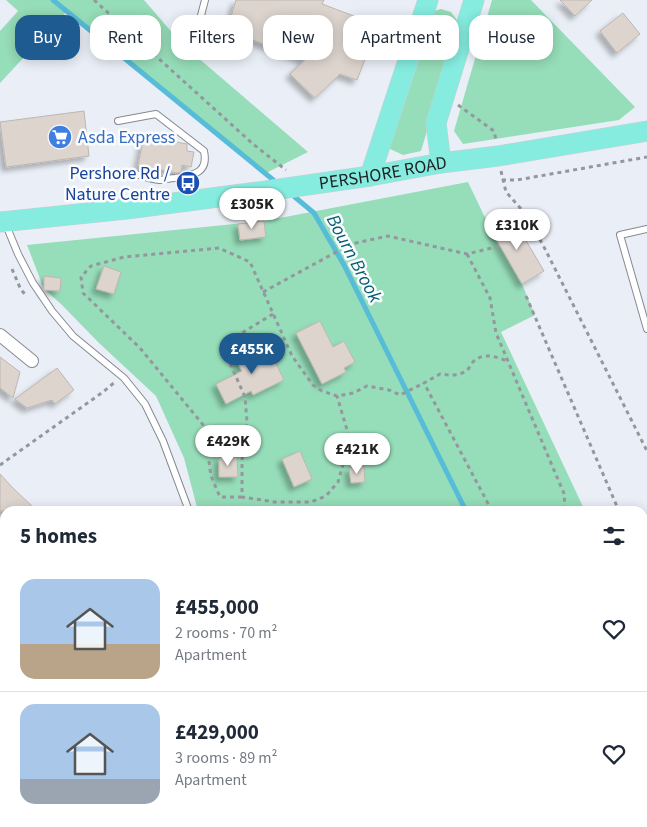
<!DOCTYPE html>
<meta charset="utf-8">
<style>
body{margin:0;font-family:"Source Sans 3",sans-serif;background:#f2f2f3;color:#1f2937;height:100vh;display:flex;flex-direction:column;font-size:19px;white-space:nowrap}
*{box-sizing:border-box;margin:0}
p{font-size:16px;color:#747a83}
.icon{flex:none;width:28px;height:28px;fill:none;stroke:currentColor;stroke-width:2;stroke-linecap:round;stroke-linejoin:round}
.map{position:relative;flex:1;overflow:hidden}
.side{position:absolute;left:0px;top:506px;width:648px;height:321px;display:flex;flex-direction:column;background:#fff;border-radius:15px 15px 0 0;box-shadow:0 2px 12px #0003}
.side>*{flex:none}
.banner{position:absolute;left:15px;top:15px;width:618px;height:45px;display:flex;gap:10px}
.price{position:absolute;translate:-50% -42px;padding:0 11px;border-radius:18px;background:#fff;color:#222;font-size:16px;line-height:32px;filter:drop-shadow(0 1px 2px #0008)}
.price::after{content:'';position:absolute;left:50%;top:30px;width:15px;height:11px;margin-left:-8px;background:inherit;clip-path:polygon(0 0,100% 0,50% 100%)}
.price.current{background:#1e5b91;color:#fff}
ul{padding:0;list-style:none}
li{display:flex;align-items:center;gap:15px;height:125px;padding:0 20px}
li+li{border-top:1px solid #e0e1e3}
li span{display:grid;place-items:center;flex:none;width:140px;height:100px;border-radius:15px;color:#555}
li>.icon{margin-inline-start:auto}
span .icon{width:60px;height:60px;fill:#fffc;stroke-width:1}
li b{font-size:21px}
h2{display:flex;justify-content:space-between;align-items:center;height:60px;padding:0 20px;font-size:21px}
.tag{padding:0 18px;border-radius:15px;background:#fff;box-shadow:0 2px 12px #0003;font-size:18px;line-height:45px}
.tag.current{background:#1e5b91;color:#fff}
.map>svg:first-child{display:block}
.green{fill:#96ddb9}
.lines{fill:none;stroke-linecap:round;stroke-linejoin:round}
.stream{stroke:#57bcd8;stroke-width:5}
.river{stroke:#57bcd8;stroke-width:29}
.building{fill:#ddd4ce;stroke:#beb6b0;filter:url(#shadow)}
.lane-casing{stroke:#858991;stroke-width:8}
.street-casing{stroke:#858991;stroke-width:14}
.primary-casing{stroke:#cececf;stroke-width:21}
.path{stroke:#94979d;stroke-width:3;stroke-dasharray:4 4;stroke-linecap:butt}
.lane{stroke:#fff;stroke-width:6}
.street{stroke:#fff;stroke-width:12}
.primary{stroke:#85ecdf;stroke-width:20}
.labels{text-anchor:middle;stroke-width:5;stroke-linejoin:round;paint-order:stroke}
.shop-label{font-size:18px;fill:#366cbe;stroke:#fbfcfe;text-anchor:start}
.transit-label{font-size:18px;fill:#164399;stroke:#fbfcfe;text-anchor:end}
.street-label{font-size:18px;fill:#1f2023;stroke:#fbfcfe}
.water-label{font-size:19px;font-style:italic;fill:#035d70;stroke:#fbfcfe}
</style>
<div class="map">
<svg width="647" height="827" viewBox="0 0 647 827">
<defs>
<filter id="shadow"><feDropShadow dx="-4.5" dy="4.5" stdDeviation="2.5" flood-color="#0004"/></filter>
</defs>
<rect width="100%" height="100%" fill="#eaeff7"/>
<g class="green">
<polygon points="6,0 144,0 182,44 308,152 264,174 66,12 0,83 0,31 18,11"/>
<polygon points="492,0 531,0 635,107 619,120 463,144 454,131"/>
<polygon points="441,9 451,12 459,23 421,151 403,155 388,148 434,11"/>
<polygon points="468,182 491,230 522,284 535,315 501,332 585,511 198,511 184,458 156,396 99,343 62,305 44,289 27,245 264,221"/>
<polygon points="642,612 647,612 647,827 0,827 0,777 5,775 5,822 642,822"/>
</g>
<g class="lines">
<g class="stream">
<polyline points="53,0 277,183"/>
<polyline points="290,193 314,213 344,265 466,511"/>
</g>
<g class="river">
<polyline points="642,600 647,600"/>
<polyline points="0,807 5,805"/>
</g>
</g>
<g class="building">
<polygon points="236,0 324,0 322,4 378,25 357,80 340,74 315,98 290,74 305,60 227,30"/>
<polygon points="560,0 592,0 575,16"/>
<polygon points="623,13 640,34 617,53 600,31"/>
<polygon points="84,111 89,156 6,167 0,122"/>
<polygon points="144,136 187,144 187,151 194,152 191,167 182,165 181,172 177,173 157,169 156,174 144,171 145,168 138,166"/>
<polygon points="512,217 544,271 522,284 491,230"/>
<polygon points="264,221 266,237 240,240 238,224"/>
<polygon points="104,266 121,272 114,294 96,289"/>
<polygon points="44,276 61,278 60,291 44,290"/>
<polygon points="320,321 333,347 344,341 355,362 344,368 346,372 322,384 296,333"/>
<polygon points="266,343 284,380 253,395 251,391 226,404 216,384 242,371 235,358"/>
<polygon points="0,357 20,372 13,398 0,388"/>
<polygon points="57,368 74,390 55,404 52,400 27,408 15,399"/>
<polygon points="300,451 312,479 294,487 282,459"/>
<polygon points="219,457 237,457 238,477 219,477"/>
<polygon points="364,466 365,482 351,483 349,468"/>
<polygon points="0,474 12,487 37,511 0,511"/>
</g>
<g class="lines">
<g class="lane-casing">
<g id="lane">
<polyline points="198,27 205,0"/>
<path d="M118,121L156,114L204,151C209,174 192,175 175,178C170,178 164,180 159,180C146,179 136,172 123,172"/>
<polyline points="6,225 18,254 33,283 52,311 73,336 124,378 145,404 163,441 189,511"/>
<polyline points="647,229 620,235 647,329"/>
<polyline points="642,696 647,700"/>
</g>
</g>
<g class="street-casing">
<g id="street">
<polyline points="0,335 32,361"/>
<polyline points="0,569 5,575"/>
</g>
</g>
<g class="primary-casing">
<g id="primary">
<polyline points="441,163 436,123 474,0"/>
<polyline points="370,176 428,0"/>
<path id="s1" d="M0,222L127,209L273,190L370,176L441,163L498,156L647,131"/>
</g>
</g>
<g class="path">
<polyline points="94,0 253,144 286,170"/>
<polyline points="458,105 494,131 496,140"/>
<polyline points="501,171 506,192 523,211 543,245 647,451"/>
<polyline points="502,180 517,180 647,157"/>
<polyline points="467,254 490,298 496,333 565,496 563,511"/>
<polyline points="12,269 21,290 27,296"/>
<polyline points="263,292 351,244 388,236 467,254 500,246"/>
<polyline points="526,296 619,511"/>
<polyline points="273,314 222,345 245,397 247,422 242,460 242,497 275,502 311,502 326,496 338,482 350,440 337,396"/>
<polyline points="0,465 103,392 115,382"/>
<polyline points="242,497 220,497 211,476 204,426 140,348 83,293 81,277 91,266 124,257 219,248 250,262 292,356 313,385 322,391 337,396 353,393 367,386 389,390 400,395 424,383"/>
<path d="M492,511L424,383L440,374C449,375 459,377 467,370C470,368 471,363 474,361C484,352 497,357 507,361"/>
<polyline points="642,549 647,550"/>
<polyline points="642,605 647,606"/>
<polyline points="68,827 74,822"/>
<polyline points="189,827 193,822"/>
</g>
<use href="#lane" class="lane"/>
<use href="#street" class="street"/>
<use href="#primary" class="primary"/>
</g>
<defs>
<g id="supermarket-disc" transform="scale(1.25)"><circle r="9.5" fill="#3f7fe0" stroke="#fbfcfe"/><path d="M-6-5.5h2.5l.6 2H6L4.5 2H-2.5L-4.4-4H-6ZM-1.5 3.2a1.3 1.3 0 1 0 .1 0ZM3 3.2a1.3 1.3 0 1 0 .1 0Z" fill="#fff"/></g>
<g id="bus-disc" transform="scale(1.25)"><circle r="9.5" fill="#1a4fb4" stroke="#fbfcfe"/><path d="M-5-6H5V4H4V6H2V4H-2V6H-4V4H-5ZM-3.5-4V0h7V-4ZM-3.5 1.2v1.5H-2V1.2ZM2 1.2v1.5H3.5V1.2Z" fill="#fff"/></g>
</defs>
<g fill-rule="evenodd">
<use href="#supermarket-disc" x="60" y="137"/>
<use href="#bus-disc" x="188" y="183"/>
</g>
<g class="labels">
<g class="shop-label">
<text x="78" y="143">Asda Express</text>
</g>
<g class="transit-label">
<text x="170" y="179">Pershore Rd /<tspan x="170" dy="21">Nature Centre</tspan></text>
</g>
<g class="street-label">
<text dy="6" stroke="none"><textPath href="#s1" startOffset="386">PERSHORE ROAD</textPath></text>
</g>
<g class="water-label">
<text transform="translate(355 258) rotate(62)" y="7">Bourn Brook</text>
</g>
</g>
</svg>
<b class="price" style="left:252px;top:230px">£305K</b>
<b class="price" style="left:517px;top:251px">£310K</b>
<b class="price current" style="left:252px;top:375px">£455K</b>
<b class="price" style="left:228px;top:467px">£429K</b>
<b class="price" style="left:357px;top:475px">£421K</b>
<div class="banner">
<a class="tag current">Buy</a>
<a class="tag">Rent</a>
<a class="tag">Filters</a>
<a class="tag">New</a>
<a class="tag">Apartment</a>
<a class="tag">House</a>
</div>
<section class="side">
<h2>5 homes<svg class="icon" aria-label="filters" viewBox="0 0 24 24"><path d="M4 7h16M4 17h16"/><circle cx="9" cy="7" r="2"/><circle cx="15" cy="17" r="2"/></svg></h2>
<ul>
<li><span style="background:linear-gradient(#a9c7e8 65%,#b9a48a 0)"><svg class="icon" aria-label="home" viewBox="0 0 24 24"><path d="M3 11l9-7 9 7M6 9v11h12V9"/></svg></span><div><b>£455,000</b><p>2 rooms · 70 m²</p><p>Apartment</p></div><svg class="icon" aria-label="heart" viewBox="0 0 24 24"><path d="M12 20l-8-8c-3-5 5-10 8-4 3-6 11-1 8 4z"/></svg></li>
<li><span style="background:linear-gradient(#a9c7e8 75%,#9aa5b1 0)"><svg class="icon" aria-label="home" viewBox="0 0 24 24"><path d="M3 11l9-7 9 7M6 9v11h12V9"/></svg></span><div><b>£429,000</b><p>3 rooms · 89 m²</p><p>Apartment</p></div><svg class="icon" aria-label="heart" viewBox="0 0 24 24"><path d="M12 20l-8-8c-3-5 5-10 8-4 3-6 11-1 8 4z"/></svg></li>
</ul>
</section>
</div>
